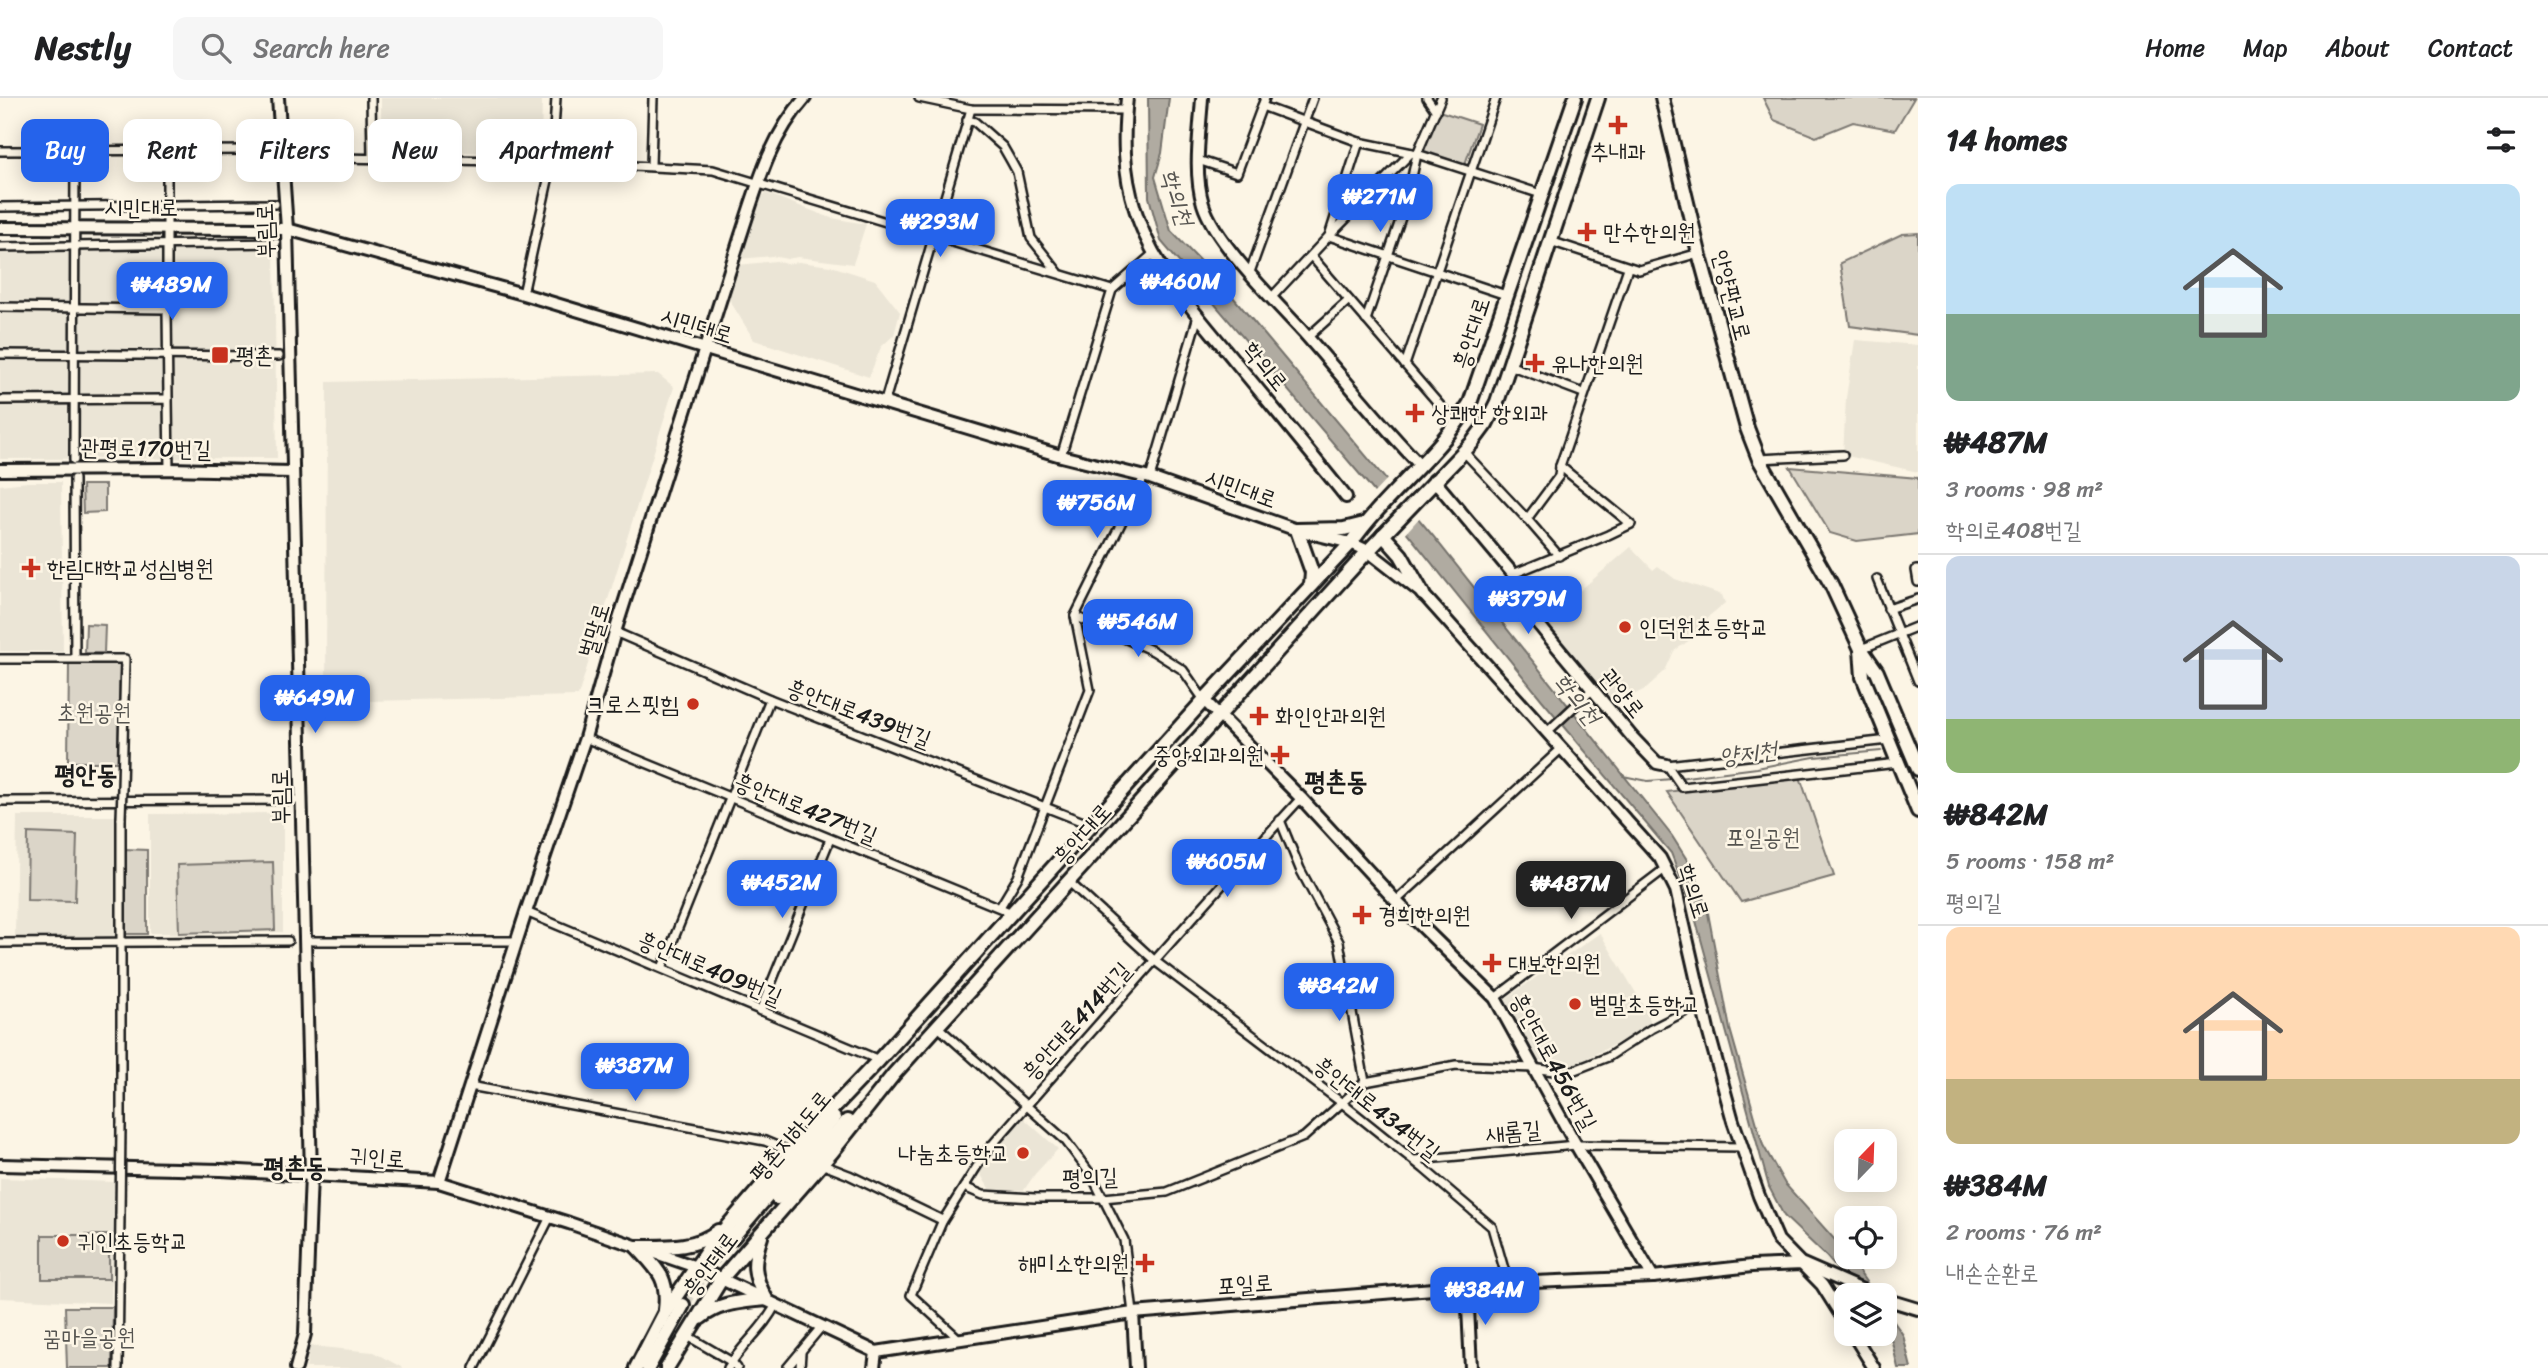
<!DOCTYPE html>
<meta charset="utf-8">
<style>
body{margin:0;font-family:Sriracha,"Poor Story",sans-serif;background:#f6f6f6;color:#202124;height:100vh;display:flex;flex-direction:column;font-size:26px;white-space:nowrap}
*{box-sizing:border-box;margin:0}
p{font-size:23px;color:#757577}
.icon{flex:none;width:38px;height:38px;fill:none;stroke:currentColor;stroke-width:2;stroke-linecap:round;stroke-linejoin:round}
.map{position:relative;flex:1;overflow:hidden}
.side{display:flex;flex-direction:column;background:#fff;width:630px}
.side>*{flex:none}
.hud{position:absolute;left:21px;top:21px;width:665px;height:63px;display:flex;gap:14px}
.needle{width:46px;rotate:23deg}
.fabs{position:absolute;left:1834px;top:1031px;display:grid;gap:14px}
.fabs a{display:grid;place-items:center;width:63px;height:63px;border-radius:14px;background:#fff;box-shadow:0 4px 18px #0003;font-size:35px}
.price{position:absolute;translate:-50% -60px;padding:0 16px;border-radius:14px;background:#2563eb;color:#fff;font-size:23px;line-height:46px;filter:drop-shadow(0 2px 4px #0008)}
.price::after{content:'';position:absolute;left:50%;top:42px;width:21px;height:16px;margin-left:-10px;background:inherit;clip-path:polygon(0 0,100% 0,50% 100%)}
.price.active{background:#222;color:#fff}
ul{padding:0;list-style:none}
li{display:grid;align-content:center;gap:14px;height:371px;padding:0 28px}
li+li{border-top:2px solid #e0e0e0}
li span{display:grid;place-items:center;height:217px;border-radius:14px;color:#555}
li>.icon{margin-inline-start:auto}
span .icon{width:126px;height:126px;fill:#fffc;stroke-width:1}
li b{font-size:30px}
h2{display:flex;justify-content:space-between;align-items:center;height:84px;padding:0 28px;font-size:30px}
.tag{padding:0 24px;border-radius:14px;background:#fff;box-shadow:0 4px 18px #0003;font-size:24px;line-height:63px}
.tag.active{background:#2563eb;color:#fff}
header{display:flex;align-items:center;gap:42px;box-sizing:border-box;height:98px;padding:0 35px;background:#fff;border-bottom:2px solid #e0e0e0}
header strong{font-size:33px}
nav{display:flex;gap:38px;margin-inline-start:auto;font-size:24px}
.search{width:490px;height:63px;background:#f6f6f6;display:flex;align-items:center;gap:18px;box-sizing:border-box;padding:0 24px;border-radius:14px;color:#757577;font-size:26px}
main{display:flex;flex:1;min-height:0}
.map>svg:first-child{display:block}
.built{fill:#ebe5d6}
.green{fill:#dbd5c8;stroke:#7c7872;stroke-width:2}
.water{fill:#b0aba1;stroke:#75726c;stroke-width:2}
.pier{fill:#fcf5e5}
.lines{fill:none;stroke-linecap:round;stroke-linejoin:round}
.stream{stroke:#75726c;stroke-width:2}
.primary-tunnel{stroke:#dad4c7;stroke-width:12;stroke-dasharray:12 6;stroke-linecap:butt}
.street-casing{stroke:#1c1c1c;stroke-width:12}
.secondary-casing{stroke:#1c1c1c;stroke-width:16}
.primary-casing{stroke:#1c1c1c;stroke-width:18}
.street{stroke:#fcf5e5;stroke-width:7}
.secondary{stroke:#fcf5e5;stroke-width:10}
.primary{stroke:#fcf5e5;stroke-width:12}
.street-bridge-casing{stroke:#1c1c1c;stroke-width:12;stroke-linecap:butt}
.street-bridge{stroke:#fcf5e5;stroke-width:7}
.poi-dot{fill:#c8321e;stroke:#fcf5e5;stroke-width:2.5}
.labels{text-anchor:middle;stroke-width:5;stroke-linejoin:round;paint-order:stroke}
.poi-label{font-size:23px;fill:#1c1c1c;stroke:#fcf5e5;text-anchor:start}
.street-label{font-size:23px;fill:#1c1c1c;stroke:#fcf5e5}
.park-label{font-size:23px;fill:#555450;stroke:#fcf5e5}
.water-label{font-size:24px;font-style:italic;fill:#575551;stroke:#fcf5e5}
.quarter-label{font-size:26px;font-weight:bold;fill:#1c1c1c;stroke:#fcf5e5}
</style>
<header>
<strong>Nestly</strong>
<div class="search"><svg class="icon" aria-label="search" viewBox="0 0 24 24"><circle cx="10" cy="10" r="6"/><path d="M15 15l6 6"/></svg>Search here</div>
<nav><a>Home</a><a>Map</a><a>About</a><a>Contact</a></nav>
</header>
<main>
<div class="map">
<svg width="1918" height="1270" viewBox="0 0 1918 1270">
<rect width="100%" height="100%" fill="#fcf5e5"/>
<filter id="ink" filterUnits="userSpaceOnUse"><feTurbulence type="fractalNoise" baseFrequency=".0143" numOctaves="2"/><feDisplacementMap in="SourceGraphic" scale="14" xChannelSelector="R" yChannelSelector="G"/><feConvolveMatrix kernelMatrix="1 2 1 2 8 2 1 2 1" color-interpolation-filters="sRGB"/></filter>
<g filter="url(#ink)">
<g class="built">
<polygon points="381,0 542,0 541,49 532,56 389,52 381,45"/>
<polygon points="766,95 831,120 866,126 853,166 798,159 787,161 772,158 739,161 756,103"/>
<polygon points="274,152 277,360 0,361 0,153"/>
<polygon points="776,163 787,166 799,164 831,168 875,182 900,214 894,237 881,249 869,279 754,242 727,198 738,167"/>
<polygon points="1855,242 1918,247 1918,374 1843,357 1846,300"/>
<polygon points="658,276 674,289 578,598 326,604 327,284"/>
<polygon points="28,384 61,384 63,554 0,553 0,387"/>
<polygon points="1631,449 1653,472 1658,468 1675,481 1722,497 1725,505 1709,518 1700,535 1674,553 1665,573 1645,591 1620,604 1613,602 1543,524"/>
<polygon points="283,715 283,834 150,835 150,716"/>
<polygon points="17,718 115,718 115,840 15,839"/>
<polygon points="1600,835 1645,910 1652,927 1574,967 1539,962 1505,901"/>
<polygon points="1020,1017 1058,1051 1035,1076 1024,1092 990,1092 980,1075 988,1059"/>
<polygon points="0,1080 115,1084 111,1205 0,1200"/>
<polygon points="310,1248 373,1254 403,1270 306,1270"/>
</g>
<g class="green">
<polygon points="1763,0 1914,0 1895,32 1853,24 1816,39 1774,22"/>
<polygon points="1439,13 1479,26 1465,66 1457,68 1423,55"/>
<polygon points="1918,135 1918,237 1850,228 1840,165 1902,136"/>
<polygon points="1790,369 1918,380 1918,436 1857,443 1830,435"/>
<polygon points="82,387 105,387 105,414 83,415"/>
<polygon points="86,526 105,527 104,555 85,555"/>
<polygon points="69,564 120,565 118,664 68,664"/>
<polygon points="1799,676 1834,778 1741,804 1667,694"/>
<polygon points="28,735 77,737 75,803 27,802"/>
<polygon points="124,751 147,752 147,836 123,836"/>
<polygon points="273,764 275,832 179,835 177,767"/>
<rect x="42" y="1137" width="67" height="44"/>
<polygon points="65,1209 113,1209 112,1270 67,1270"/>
</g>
<g class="water">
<polygon points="1148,0 1169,0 1162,55 1155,79 1171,133 1223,187 1433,438 1672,738 1694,773 1708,815 1730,931 1763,1047 1785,1086 1844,1152 1875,1197 1859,1197 1827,1159 1784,1118 1769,1089 1693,812 1671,755 1542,602 1368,386 1161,143 1149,99"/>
<polygon points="1885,1211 1903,1237 1911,1270 1898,1270 1892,1244 1885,1229"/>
</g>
<polygon class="pier" points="1389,379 1421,418 1404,437 1372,397"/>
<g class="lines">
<g class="stream">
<polyline points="1623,678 1648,683 1672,681"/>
<polyline points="1678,680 1757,670 1814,659 1881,653"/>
</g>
<polyline class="primary-tunnel" points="683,1207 708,1170 732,1140"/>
<g class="street-casing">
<g id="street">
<polyline points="371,0 372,59"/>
<polyline points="919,0 971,11 1126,12"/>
<polyline points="1427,0 1436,13"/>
<polyline points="1262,8 1359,44 1417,56 1541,96"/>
<polyline points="967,22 975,24 1003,49 1011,63 1017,74 1031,140 1058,174"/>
<polyline points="0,53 282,52"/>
<polyline points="283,59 552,64 713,72 1112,192"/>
<polyline points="1198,62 1237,75 1265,0"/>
<polyline points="651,67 653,0"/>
<polyline points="0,109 275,106"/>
<polyline points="1332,135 1411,55"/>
<polyline points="1329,138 1506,197"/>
<polyline points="1550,143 1639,172 1699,155"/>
<polyline points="0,149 276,145"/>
<polyline points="1312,159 1457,327"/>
<polyline points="1250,174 1313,0"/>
<polyline points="523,196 552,64 556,0"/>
<polyline points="1272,199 1329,138 1359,44"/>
<polyline points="0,209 167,211 167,52"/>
<polyline points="167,211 168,301"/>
<polyline points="1366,222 1407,102 1417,56 1441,0"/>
<polyline points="1308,239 1349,202"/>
<polyline points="0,256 279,258"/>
<polyline points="1405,267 1496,0"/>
<polyline points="1509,267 1583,295"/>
<polyline points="0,302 168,301 169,371"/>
<polyline points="885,303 971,11"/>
<polyline points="1464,354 1527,421 1559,378 1560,368 1628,170"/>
<polyline points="1061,358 1112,192 1153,156"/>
<polyline points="1759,361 1843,357"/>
<polyline points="74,362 75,53"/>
<polyline points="1150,380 1198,218"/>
<polyline points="74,381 75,560"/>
<polyline points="1527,421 1559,458"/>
<polyline points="1918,472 1916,472 1918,484"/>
<polyline points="1513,476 1608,437 1631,426 1560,368"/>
<polyline points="1877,481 1918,583"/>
<polyline points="1888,511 1918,501"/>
<polyline points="1075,518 1153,553 1183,572 1204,602"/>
<polyline points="615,534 770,601 1091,727"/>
<polyline points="1861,551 1918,528"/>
<polyline points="0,561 125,561 122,690"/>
<polyline points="1547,634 1593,591"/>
<polyline points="585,640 1012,815"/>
<polyline points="1889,642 1667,667 1682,689 1898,665"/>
<polyline points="0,703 301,702"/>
<polyline points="1280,722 1300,771 1339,844 1365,984"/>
<polyline points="1068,783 1155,863 1342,1005 1423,1070 1492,1129 1508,1185"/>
<polyline points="1396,803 1562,650"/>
<polyline points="1000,809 1018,779 1090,592 1075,518 1144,379"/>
<polyline points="526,814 879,962"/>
<polyline points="312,843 517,843"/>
<polyline points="0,845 288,843"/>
<polyline points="662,870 770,601"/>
<polyline points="1495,900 1666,770"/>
<polyline points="760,913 830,741"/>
<polyline points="937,928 1065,1042 1092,1078 1124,1142 1133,1215"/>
<polyline points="470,988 765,1043 791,1054"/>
<polyline points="121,1028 121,720"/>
<polyline points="1415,1062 1576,1047 1742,1049"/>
<polyline points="821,1066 849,1077 940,1121 942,1124 964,1089 983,1097 1035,1100 1103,1100 1167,1094 1304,1039 1365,984 1456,967 1533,970 1567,975 1608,959 1651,931 1702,905"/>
<path d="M964,1089L986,1054C1090,935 1195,816 1301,700"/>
<polyline points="942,1124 911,1197 959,1241"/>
<polyline points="686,1237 732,1264 737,1270"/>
<polyline points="118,1270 120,1117"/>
<polyline points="474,1270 550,1119"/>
<path d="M728,1270C742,1246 764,1231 776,1206"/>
<polyline points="787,1270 822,1228"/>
<polyline points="800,1270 801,1255"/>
</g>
</g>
<g class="secondary-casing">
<g id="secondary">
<polyline points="278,0 287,131 311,1076 305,1236 296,1270"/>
<path d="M1127,0C1123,38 1123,74 1135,111C1152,169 1197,216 1234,262C1272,308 1309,353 1346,399"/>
<path d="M1202,0C1200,34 1193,73 1203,106C1215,145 1276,204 1304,235C1343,279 1379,325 1420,367"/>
<polyline points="0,130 287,131 523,196 1061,358 1150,380 1297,432 1351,445 1368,453 1423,496 1660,760 1676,792 1708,932 1733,1023 1759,1098 1778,1142 1822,1187 1846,1225"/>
<polyline points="0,372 169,371 292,374"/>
<polyline points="1434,382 1513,476 1523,507 1548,538 1633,640 1657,665 1667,667"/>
<polyline points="1204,602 1301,700 1396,803 1495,900 1576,1047 1653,1179"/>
<polyline points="0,1067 221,1072 439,1084 569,1125 696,1169 876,1254 1133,1215 1508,1185 1653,1179 1752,1168 1803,1166 1874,1197"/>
<path d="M439,1084L526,814L585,640L615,534L741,137C757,88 770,39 805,0"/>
<polyline points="1467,1190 1471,1270"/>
<polyline points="1885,1201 1918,1211"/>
<path d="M1836,1208C1838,1195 1848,1193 1860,1192"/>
<polyline points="1133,1215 1136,1270"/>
<polyline points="1853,1236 1874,1270"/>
<polyline points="874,1270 876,1254"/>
</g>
</g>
<g class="primary-casing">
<g id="primary">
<polyline points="1662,0 1699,155 1747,330 1759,361 1831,486 1861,551 1877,574 1918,671"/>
<polyline points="1383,437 1401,457 1423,496"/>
<polyline points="1311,487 1312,474 1297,432 1344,431 1364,426"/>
<polyline points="1861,551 1863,579 1918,713"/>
<polyline points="777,1100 847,1023"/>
<polyline points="732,1140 834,1020"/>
<path d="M637,1149C665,1149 695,1151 718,1133"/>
<path d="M637,1149C658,1172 669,1180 665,1212"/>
<path d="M700,1220C720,1204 741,1204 766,1201C753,1178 752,1164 761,1139"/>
<path d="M636,1270L664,1216L711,1147L791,1054L879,962L1204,602L1351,445C1386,395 1438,358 1470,305L1575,0"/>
<polyline points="648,1270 683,1207"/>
<polyline points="667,1270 722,1180 832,1054 894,976 1368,453 1472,345 1486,326 1497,304 1598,0"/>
</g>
</g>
<use href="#street" class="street"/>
<use href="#secondary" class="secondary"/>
<use href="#primary" class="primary"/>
<g class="street-bridge-casing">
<g id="street-bridge">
<polyline points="121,720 122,690"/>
<polyline points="120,1117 121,1028"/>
</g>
</g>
<use href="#street-bridge" class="street-bridge"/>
</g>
</g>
<g class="poi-dot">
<path d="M1614.5 16.5h7v7h7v7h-7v7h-7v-7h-7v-7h7z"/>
<path d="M1583.5 123.5h7v7h7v7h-7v7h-7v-7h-7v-7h7z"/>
<rect x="211" y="248" width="18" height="18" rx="3.5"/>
<path d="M1531.5 254.5h7v7h7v7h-7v7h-7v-7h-7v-7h7z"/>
<path d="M1411.5 304.5h7v7h7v7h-7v7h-7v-7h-7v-7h7z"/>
<path d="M27.5 459.5h7v7h7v7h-7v7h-7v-7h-7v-7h7z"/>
<circle cx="1625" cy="529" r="7"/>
<circle cx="693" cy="606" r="7"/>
<path d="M1255.5 607.5h7v7h7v7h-7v7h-7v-7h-7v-7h7z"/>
<path d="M1276.5 646.5h7v7h7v7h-7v7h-7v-7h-7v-7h7z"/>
<path d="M1358.5 806.5h7v7h7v7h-7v7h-7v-7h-7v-7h7z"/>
<path d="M1488.5 854.5h7v7h7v7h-7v7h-7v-7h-7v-7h7z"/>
<circle cx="1575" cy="906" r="7"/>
<circle cx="1023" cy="1055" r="7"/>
<circle cx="63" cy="1143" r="7"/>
<path d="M1141.5 1154.5h7v7h7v7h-7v7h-7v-7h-7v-7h7z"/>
</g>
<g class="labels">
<g class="poi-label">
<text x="1618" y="62" text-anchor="middle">추내과</text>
<text x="1603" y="142">만수한의원</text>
<text x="236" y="265">평촌</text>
<text x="1551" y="273">유나한의원</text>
<text x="1431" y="323">상쾌한 항외과</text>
<text x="47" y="478">한림대학교성심병원</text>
<text x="1639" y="537">인덕원초등학교</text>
<text x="679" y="614" text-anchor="end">크로스핏힘</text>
<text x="1275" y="626">화인안과의원</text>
<text x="1264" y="665" text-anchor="end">중앙외과의원</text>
<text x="1378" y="825">경희한의원</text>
<text x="1508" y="873">대보한의원</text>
<text x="1589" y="914">벌말초등학교</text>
<text x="1009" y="1063" text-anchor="end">나눔초등학교</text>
<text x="77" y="1151">귀인초등학교</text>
<text x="1129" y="1173" text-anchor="end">해미소한의원</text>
</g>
<g class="street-label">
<text x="141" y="117">시민대로</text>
<text transform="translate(265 133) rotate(-92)" y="8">부림로</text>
<text transform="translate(1732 197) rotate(75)" y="8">안양판교로</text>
<text transform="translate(697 227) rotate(17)" y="8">시민대로</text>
<text transform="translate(1471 235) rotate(-72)" y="8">흥안대로</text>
<text transform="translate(1266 268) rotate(51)" y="8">학의로</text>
<text transform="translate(146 350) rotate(1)" y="8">관평로170번길</text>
<text transform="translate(1241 390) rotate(20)" y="8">시민대로</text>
<text transform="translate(594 532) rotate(-73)" y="8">벌말로</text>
<text transform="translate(1623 595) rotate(51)" y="8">관양로</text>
<text transform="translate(859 615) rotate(21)" y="8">흥안대로439번길</text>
<text transform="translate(280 699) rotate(-91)" y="8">부림로</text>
<text transform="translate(806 710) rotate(22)" y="8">흥안대로427번길</text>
<text transform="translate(1082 736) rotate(-48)" y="8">흥안대로</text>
<text transform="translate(1694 793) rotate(72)" y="8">학의로</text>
<text transform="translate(710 870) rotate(23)" y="8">흥안대로409번길</text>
<text transform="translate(1076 923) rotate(-48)" y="8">흥안대로414번길</text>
<text transform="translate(1554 963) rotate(61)" y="8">흥안대로456번길</text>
<text transform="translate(1377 1010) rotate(38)" y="8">흥안대로434번길</text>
<text transform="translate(1513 1033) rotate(-5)" y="8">새롬길</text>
<text transform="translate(790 1038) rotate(-50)" y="8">평촌지하도로</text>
<text transform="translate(377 1059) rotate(4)" y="8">귀인로</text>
<text transform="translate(1090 1079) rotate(-2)" y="8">평의길</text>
<text transform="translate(710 1166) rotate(-53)" y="8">흥안대로</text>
<text transform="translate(1245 1186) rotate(-4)" y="8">포일로</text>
</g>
<g class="park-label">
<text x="94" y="622">초원공원</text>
<text x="1763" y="747">포일공원</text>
<text x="89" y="1247">꿈마을공원</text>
</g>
<g class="water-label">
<text transform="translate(1177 99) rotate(72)" y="8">학의천</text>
<text transform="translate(1577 601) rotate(51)" y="8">학의천</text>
<text transform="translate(1748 655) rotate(-7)" y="8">양지천</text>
</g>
<g class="quarter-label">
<text x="86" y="685">평안동</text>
<text x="1336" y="692">평촌동</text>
<text x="295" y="1078">평촌동</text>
</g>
</g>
</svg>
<div class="fabs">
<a><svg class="needle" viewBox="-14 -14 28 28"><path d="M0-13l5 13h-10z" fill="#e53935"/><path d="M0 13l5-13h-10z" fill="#757577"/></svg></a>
<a><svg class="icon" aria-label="locate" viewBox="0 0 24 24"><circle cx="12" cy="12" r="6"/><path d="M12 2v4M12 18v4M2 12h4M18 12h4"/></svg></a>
<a><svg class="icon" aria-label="layers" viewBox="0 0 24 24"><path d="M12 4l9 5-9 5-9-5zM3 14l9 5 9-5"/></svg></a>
</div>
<b class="price" style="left:1380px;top:136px">₩271M</b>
<b class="price" style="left:940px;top:161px">₩293M</b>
<b class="price" style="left:1181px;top:221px">₩460M</b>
<b class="price" style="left:172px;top:224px">₩489M</b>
<b class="price" style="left:1097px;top:442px">₩756M</b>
<b class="price" style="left:1528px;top:538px">₩379M</b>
<b class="price" style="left:1138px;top:561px">₩546M</b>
<b class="price" style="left:315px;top:637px">₩649M</b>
<b class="price" style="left:1227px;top:801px">₩605M</b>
<b class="price" style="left:782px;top:822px">₩452M</b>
<b class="price active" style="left:1571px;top:823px">₩487M</b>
<b class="price" style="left:1339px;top:925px">₩842M</b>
<b class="price" style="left:635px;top:1005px">₩387M</b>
<b class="price" style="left:1485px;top:1229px">₩384M</b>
<div class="hud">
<a class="tag active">Buy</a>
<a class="tag">Rent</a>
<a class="tag">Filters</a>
<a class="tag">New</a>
<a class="tag">Apartment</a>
</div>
</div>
<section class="side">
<h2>14 homes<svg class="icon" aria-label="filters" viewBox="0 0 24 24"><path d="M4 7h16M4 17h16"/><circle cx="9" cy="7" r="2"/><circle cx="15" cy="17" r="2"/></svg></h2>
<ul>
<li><span style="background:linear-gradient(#bfe0f5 60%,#7fa58c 0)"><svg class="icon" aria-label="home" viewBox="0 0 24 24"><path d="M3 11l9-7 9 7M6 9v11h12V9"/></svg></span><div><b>₩487M</b><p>3 rooms · 98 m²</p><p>학의로408번길</p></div></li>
<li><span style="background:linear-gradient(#c9d6e8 75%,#8fb573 0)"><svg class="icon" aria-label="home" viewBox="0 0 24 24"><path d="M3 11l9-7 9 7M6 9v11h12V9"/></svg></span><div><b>₩842M</b><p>5 rooms · 158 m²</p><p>평의길</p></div></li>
<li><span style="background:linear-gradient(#ffd9b3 70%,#c2b280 0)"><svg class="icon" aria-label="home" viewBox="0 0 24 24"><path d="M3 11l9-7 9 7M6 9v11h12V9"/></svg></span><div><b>₩384M</b><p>2 rooms · 76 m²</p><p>내손순환로</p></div></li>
</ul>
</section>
</main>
